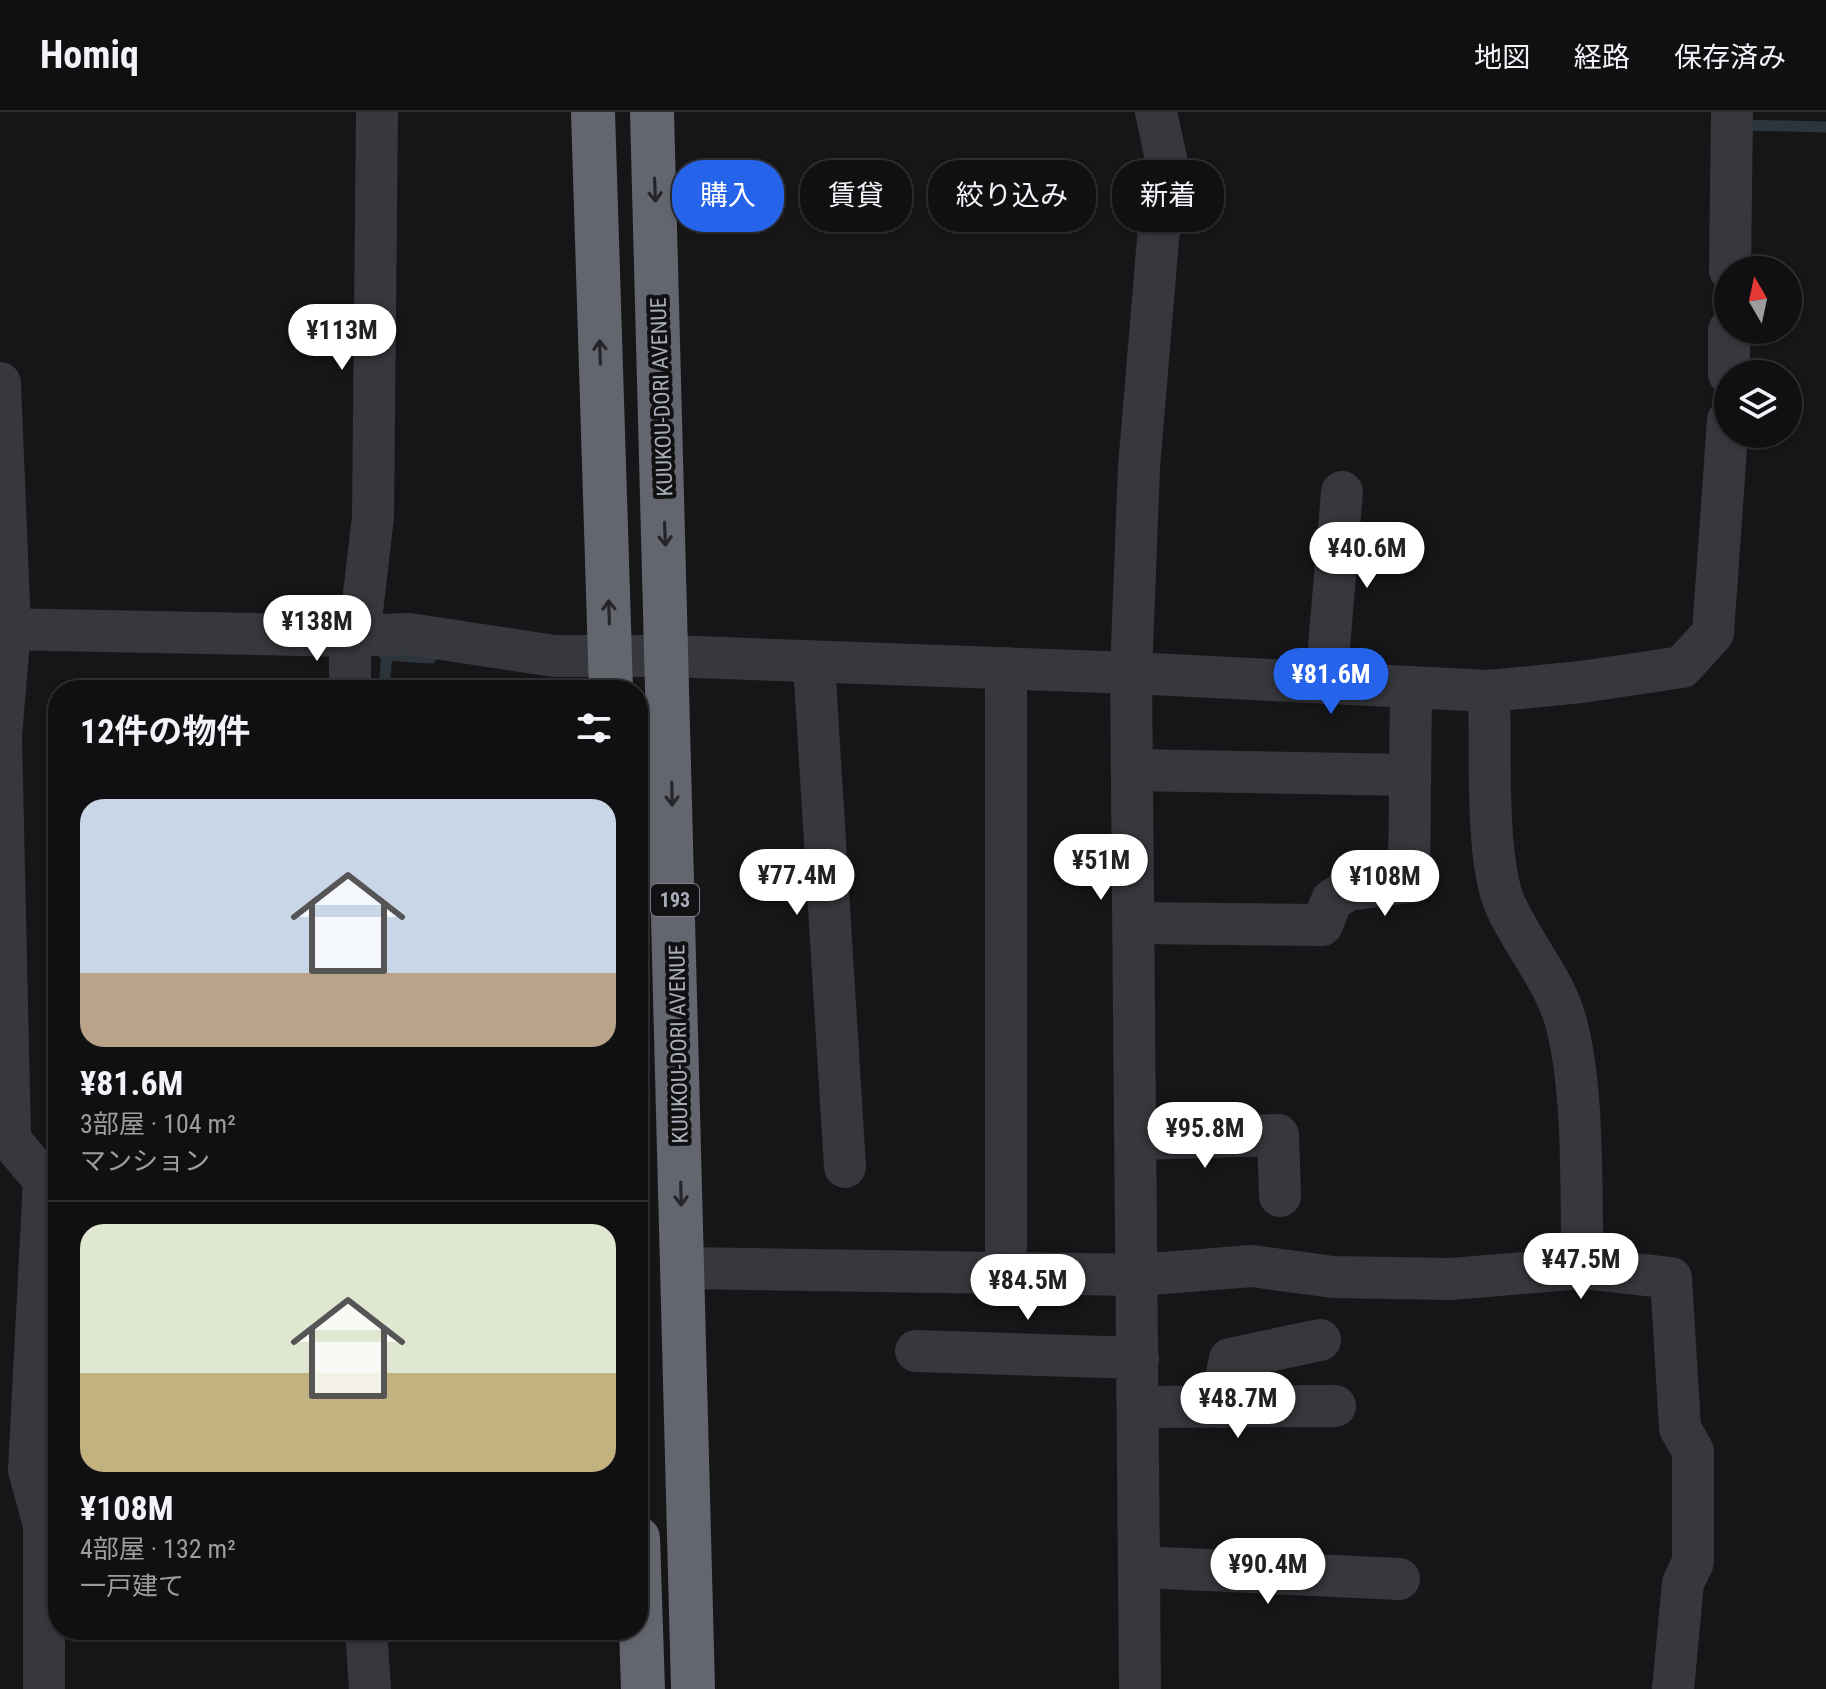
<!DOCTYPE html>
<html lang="ja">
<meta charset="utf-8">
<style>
body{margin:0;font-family:"Roboto Condensed","Noto Sans JP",sans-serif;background:#19191b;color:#f1f3f6;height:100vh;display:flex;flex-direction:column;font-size:30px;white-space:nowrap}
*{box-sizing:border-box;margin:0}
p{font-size:26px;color:#9c9d9f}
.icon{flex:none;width:44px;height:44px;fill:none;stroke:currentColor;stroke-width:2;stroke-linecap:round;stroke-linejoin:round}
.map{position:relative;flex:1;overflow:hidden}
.sheet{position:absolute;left:48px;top:568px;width:600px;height:960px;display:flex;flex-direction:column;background:#101012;border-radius:32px;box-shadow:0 2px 6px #0004,0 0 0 2px #303032}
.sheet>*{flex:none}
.top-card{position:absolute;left:672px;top:48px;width:760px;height:72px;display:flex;gap:16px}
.needle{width:52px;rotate:351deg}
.fabs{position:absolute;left:1714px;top:144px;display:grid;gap:16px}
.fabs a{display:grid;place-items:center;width:88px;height:88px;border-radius:50%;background:#101012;box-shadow:0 2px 6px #0004,0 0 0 2px #303032;font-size:40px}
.price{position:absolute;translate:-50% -68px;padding:0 18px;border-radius:28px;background:#fff;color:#222;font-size:26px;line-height:52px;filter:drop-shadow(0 2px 4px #0008)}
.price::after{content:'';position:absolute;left:50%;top:48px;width:24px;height:18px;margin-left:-12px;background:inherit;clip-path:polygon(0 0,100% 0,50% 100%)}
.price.active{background:#2563eb;color:#fff}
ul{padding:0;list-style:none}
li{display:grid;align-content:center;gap:16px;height:424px;padding:0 32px}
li+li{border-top:2px solid #303032}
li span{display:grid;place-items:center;height:248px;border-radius:24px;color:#555}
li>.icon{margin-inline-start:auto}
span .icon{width:144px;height:144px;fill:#fffc;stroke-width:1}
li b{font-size:34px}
h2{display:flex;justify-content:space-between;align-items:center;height:96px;padding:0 32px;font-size:34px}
.chip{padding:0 28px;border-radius:32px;background:#101012;box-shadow:0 2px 6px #0004,0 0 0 2px #303032;font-size:28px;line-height:72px}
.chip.active{background:#2563eb;color:#fff}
header{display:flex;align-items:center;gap:48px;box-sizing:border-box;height:112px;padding:0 40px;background:#101012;border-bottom:2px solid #303032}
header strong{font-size:38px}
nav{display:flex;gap:44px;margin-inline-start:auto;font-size:28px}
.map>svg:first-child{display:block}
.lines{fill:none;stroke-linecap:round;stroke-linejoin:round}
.stream{stroke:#2c353c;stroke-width:11}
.minor{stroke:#37383d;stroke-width:42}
.highway{stroke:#63666e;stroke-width:44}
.oneway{stroke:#26262a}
.labels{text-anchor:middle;stroke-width:8;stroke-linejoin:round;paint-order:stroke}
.shield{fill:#111113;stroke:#7b7e86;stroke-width:2}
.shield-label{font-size:20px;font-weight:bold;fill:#a8adb8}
.street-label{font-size:22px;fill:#a8adb8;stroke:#111113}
</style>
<header>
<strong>Homiq</strong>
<nav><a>地図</a><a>経路</a><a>保存済み</a></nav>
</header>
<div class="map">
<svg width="1826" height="1577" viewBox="0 0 1826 1577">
<rect width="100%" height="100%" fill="#161618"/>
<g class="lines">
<g class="stream">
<polyline points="1743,17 1743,13 1826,15"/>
<polyline points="384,543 431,546"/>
<polyline points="384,578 387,539"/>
</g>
<g class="minor">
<polyline points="1730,158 1732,0"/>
<polyline points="1729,262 1729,218"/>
<polyline points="0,271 10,517 1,624 10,1028 44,1068 29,1358 44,1413 44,1577"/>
<polyline points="0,517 350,524 409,522 554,544 669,544 1131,561 1489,579 1581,570 1682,555 1713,521 1728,308"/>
<polyline points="359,524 373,405 377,0"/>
<polyline points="814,551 845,1055"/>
<polyline points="1326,571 1342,380"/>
<polyline points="350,578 350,524"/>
<path d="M1489,579C1491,634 1485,741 1504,790C1522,833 1556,868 1567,914C1585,986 1580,1080 1583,1156"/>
<polyline points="1132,658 1410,663"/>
<polyline points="1134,811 1322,813 1332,788 1348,778 1409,770 1411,575"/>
<polyline points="1136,1027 1278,1023 1280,1084"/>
<polyline points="1006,1137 1006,556"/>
<polyline points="683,1156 1138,1163 1252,1154 1333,1165 1451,1167 1583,1156 1671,1166 1680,1316 1693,1339 1693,1450 1683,1471 1673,1577"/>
<polyline points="916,1239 1138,1246"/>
<polyline points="1139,1295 1335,1294"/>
<polyline points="1220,1295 1230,1247 1320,1228"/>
<polyline points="1141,1455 1399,1467"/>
<polyline points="366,1518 370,1577"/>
<polyline points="1140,1577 1131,561 1139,355 1158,127 1168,56 1156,0"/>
</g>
<g class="highway">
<polyline points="593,0 611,578"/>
<polyline points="652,0 693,1577"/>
<polyline points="638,1426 643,1577"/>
</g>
</g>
<defs><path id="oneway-shaft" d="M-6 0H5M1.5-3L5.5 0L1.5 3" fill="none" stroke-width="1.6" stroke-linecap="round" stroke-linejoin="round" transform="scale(2)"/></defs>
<g class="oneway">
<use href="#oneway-shaft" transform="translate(655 78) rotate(88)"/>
<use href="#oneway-shaft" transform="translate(600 240) rotate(-92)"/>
<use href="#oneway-shaft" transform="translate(665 422) rotate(88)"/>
<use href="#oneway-shaft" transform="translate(609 500) rotate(-92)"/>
<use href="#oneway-shaft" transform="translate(672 682) rotate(89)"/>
<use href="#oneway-shaft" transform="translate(681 1082) rotate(89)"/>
</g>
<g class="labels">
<rect class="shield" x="651" y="772" width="48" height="32" rx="6"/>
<g class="shield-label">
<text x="675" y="795">193</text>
</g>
<g class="street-label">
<text transform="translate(661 285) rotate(-92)" y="8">KUUKOU-DORI AVENUE</text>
<text transform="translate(678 932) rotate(-91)" y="8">KUUKOU-DORI AVENUE</text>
</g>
</g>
</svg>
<div class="fabs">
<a><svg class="needle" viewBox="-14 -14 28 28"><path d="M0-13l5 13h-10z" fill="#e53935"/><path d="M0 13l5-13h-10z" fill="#9c9d9f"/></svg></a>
<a><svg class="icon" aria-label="layers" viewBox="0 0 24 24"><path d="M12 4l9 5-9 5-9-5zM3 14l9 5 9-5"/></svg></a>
</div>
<b class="price" style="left:342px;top:260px">¥113M</b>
<b class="price" style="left:1367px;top:478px">¥40.6M</b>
<b class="price" style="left:317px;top:551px">¥138M</b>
<b class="price active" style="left:1331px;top:604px">¥81.6M</b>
<b class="price" style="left:1101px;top:790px">¥51M</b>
<b class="price" style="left:797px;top:805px">¥77.4M</b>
<b class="price" style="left:1385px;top:806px">¥108M</b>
<b class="price" style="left:1205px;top:1058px">¥95.8M</b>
<b class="price" style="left:1581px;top:1189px">¥47.5M</b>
<b class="price" style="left:1028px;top:1210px">¥84.5M</b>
<b class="price" style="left:1238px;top:1328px">¥48.7M</b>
<b class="price" style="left:1268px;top:1494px">¥90.4M</b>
<div class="top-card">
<a class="chip active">購入</a>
<a class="chip">賃貸</a>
<a class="chip">絞り込み</a>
<a class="chip">新着</a>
</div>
<section class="sheet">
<h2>12件の物件<svg class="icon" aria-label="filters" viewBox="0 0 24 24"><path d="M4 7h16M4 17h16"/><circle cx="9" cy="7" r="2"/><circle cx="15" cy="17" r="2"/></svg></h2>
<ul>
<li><span style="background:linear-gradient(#c9d6e8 70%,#b9a48a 0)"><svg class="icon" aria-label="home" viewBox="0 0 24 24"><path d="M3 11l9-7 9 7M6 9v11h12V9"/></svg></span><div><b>¥81.6M</b><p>3部屋 · 104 m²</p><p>マンション</p></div></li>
<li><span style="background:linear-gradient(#dfe7d0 60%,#c2b280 0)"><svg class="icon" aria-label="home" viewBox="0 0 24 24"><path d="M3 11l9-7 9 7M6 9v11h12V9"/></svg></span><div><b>¥108M</b><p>4部屋 · 132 m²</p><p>一戸建て</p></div></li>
</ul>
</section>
</div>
